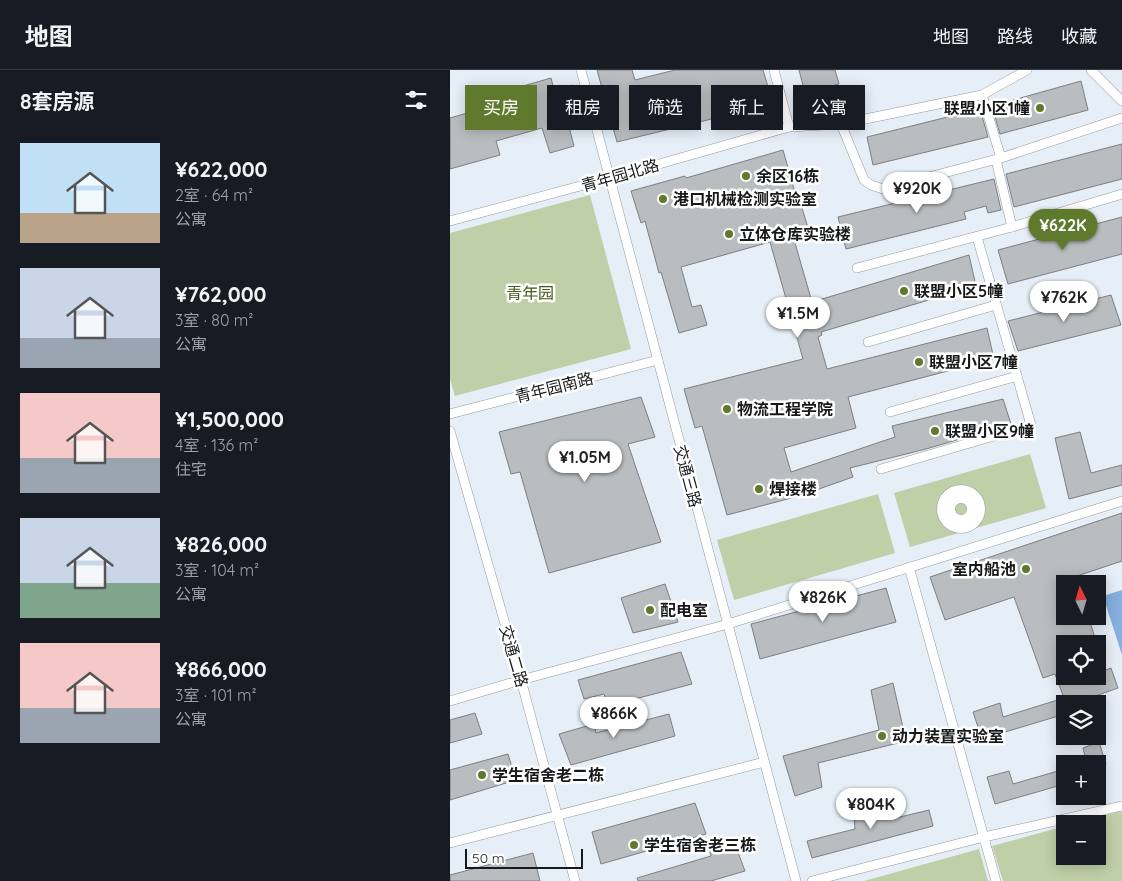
<!DOCTYPE html>
<html lang="zh">
<meta charset="utf-8">
<style>
body{margin:0;font-family:Quicksand,"Noto Sans SC",sans-serif;background:#242831;color:#f1f3f6;height:100vh;display:flex;flex-direction:column;font-size:19px;white-space:nowrap}
*{box-sizing:border-box;margin:0}
p{font-size:16px;color:#9ea1a6}
.icon{flex:none;width:28px;height:28px;fill:none;stroke:currentColor;stroke-width:2;stroke-linecap:round;stroke-linejoin:round}
.map{position:relative;flex:1;overflow:hidden}
.side{display:flex;flex-direction:column;background:#171b24;width:450px}
.side>*{flex:none}
.guide{position:absolute;left:15px;top:15px;width:475px;height:45px;display:flex;gap:10px}
.needle{width:32px;rotate:355deg}
.buttons{position:absolute;left:606px;top:505px;display:grid;gap:10px}
.buttons a{display:grid;place-items:center;width:50px;height:50px;border-radius:0px;background:#171b24;box-shadow:0 2px 12px #0003;font-size:25px}
.scale{position:absolute;left:15px;bottom:12px;width:118px;box-sizing:border-box;padding-left:5px;border:2px solid #18191a;border-top:0;font-size:14px;line-height:18px;white-space:nowrap;color:#18191a;-webkit-text-stroke:4px #fff;paint-order:stroke}
.price{position:absolute;translate:-50% -42px;padding:0 11px;border-radius:18px;background:#fff;color:#222;font-size:16px;line-height:32px;filter:drop-shadow(0 1px 2px #0008)}
.price::after{content:'';position:absolute;left:50%;top:30px;width:15px;height:11px;margin-left:-8px;background:inherit;clip-path:polygon(0 0,100% 0,50% 100%)}
.price.on{background:#5f792d;color:#fff}
ul{padding:0;list-style:none}
li{display:flex;align-items:center;gap:15px;height:125px;padding:0 20px}
li span{display:grid;place-items:center;flex:none;width:140px;height:100px;border-radius:0px;color:#555}
li>.icon{margin-inline-start:auto}
span .icon{width:60px;height:60px;fill:#fffc;stroke-width:1}
li b{font-size:21px}
h2{display:flex;justify-content:space-between;align-items:center;height:60px;padding:0 20px;font-size:21px}
.pill{padding:0 18px;border-radius:0px;background:#171b24;box-shadow:0 2px 12px #0003;font-size:18px;line-height:45px}
.pill.on{background:#5f792d;color:#fff}
header{display:flex;align-items:center;gap:30px;box-sizing:border-box;height:70px;padding:0 25px;background:#171b24;border-bottom:1px solid #363941}
header strong{font-size:24px}
nav{display:flex;gap:28px;margin-inline-start:auto;font-size:18px}
main{display:flex;flex:1;min-height:0}
.map>svg:first-child{display:block}
.built{fill:#e6eef7;fill-rule:evenodd}
.green{fill:#bfcfa8}
.water{fill:#85afde}
.building{fill:#babdbf;stroke:#7d7f82}
.lines{fill:none;stroke-linecap:round;stroke-linejoin:round}
.lane-casing{stroke:#96999b;stroke-width:10}
.street-casing{stroke:#96999b;stroke-width:19}
.lane{stroke:#fff;stroke-width:9}
.street{stroke:#fff;stroke-width:18}
.poi-dot{fill:#5f792d;stroke:#fff;stroke-width:2}
.labels{text-anchor:middle;stroke-width:5;stroke-linejoin:round;paint-order:stroke}
.poi-label{font-size:16px;font-weight:bold;fill:#18191a;stroke:#fff;text-anchor:start}
.street-label{font-size:16px;fill:#18191a;stroke:#fff}
.park-label{font-size:16px;fill:#44591c;stroke:#fff}
</style>
<header>
<strong>地图</strong>
<nav><a>地图</a><a>路线</a><a>收藏</a></nav>
</header>
<main>
<section class="side">
<h2>8套房源<svg class="icon" aria-label="filters" viewBox="0 0 24 24"><path d="M4 7h16M4 17h16"/><circle cx="9" cy="7" r="2"/><circle cx="15" cy="17" r="2"/></svg></h2>
<ul>
<li><span style="background:linear-gradient(#bfe0f5 70%,#b9a48a 0)"><svg class="icon" aria-label="home" viewBox="0 0 24 24"><path d="M3 11l9-7 9 7M6 9v11h12V9"/></svg></span><div><b>¥622,000</b><p>2室 · 64 m²</p><p>公寓</p></div></li>
<li><span style="background:linear-gradient(#c9d6e8 70%,#9aa5b1 0)"><svg class="icon" aria-label="home" viewBox="0 0 24 24"><path d="M3 11l9-7 9 7M6 9v11h12V9"/></svg></span><div><b>¥762,000</b><p>3室 · 80 m²</p><p>公寓</p></div></li>
<li><span style="background:linear-gradient(#f6c9c9 65%,#9aa5b1 0)"><svg class="icon" aria-label="home" viewBox="0 0 24 24"><path d="M3 11l9-7 9 7M6 9v11h12V9"/></svg></span><div><b>¥1,500,000</b><p>4室 · 136 m²</p><p>住宅</p></div></li>
<li><span style="background:linear-gradient(#c9d6e8 65%,#7fa58c 0)"><svg class="icon" aria-label="home" viewBox="0 0 24 24"><path d="M3 11l9-7 9 7M6 9v11h12V9"/></svg></span><div><b>¥826,000</b><p>3室 · 104 m²</p><p>公寓</p></div></li>
<li><span style="background:linear-gradient(#f6c9c9 65%,#9aa5b1 0)"><svg class="icon" aria-label="home" viewBox="0 0 24 24"><path d="M3 11l9-7 9 7M6 9v11h12V9"/></svg></span><div><b>¥866,000</b><p>3室 · 101 m²</p><p>公寓</p></div></li>
</ul>
</section>
<div class="map">
<svg width="672" height="811" viewBox="0 0 672 811">
<rect width="100%" height="100%" fill="#f7f9fc"/>
<path class="built" d="M0,0H672V811H0ZM615,514H648V546H615ZM615,574H648V606H615ZM615,634H648V666H615ZM615,694H648V726H615ZM615,754H648V786H615Z"/>
<g class="green">
<polygon points="140,125 181,279 5,326 0,309 0,163"/>
<polygon points="580,384 596,438 460,477 444,423"/>
<polygon points="428,424 445,483 284,530 267,470"/>
<polygon points="671,741 672,745 672,811 553,811 542,776 615,756 615,786 648,786 648,754 624,754"/>
<polygon points="529,779 538,811 414,811"/>
</g>
<polygon class="water" points="672,520 672,585 653,526"/>
<g class="building">
<polygon points="147,0 182,0 185,10 225,0 313,0 323,34 167,72"/>
<polygon points="349,0 385,0 389,14 355,23"/>
<polygon points="101,8 104,20 123,15 134,53 119,57 124,76 100,83 92,58 46,71 50,85 0,99 0,48 31,39 28,29"/>
<polygon points="631,11 638,40 550,64 542,36"/>
<polygon points="530,39 538,67 423,95 417,67"/>
<polygon points="672,74 672,109 564,137 556,104"/>
<polygon points="333,80 346,126 348,125 359,161 343,166 362,232 519,185 526,216 371,262 372,265 368,267 377,299 537,258 544,289 398,327 406,358 334,378 341,402 445,367 442,356 553,329 561,354 476,379 400,398 403,407 349,426 277,445 252,356 245,358 234,319 353,289 320,172 231,197 242,237 251,235 257,255 229,263 211,202 209,203 195,151 191,153 181,121 235,106 236,108"/>
<polygon points="544,109 551,140 538,143 536,136 514,142 516,149 396,179 388,147"/>
<polygon points="672,147 672,184 558,214 548,180"/>
<polygon points="661,225 671,255 568,281 558,251"/>
<polygon points="191,327 205,367 178,374 211,472 99,503 70,402 61,404 49,362"/>
<polygon points="630,362 641,403 672,395 672,415 619,429 605,368"/>
<polygon points="672,443 672,491 615,510 615,546 638,546 647,574 615,574 615,614 637,606 648,606 648,603 661,598 668,618 622,634 616,634 615,631 615,644 532,669 523,642 550,633 553,647 614,628 605,604 593,608 564,527 495,550 480,507"/>
<polygon points="215,514 228,552 183,563 171,528"/>
<polygon points="436,518 446,552 310,589 301,554"/>
<polygon points="231,582 242,614 158,636 154,624 134,629 128,610"/>
<polygon points="443,613 456,671 368,693 372,717 345,726 333,686 429,660 421,620"/>
<polygon points="25,643 32,664 0,673 0,650"/>
<polygon points="219,644 225,666 121,695 109,664 144,654 146,663"/>
<polygon points="649,672 656,694 637,694 633,678"/>
<polygon points="58,684 66,710 0,730 0,700"/>
<polygon points="615,699 615,714 545,734 537,707 559,701 563,714"/>
<polygon points="245,733 256,764 151,794 142,762"/>
<polygon points="443,733 446,748 479,740 483,756 362,788 357,771 405,759 404,743"/>
<polygon points="283,769 295,801 261,811 188,811 187,808 261,786 258,776"/>
<polygon points="83,783 90,811 0,811 0,805"/>
</g>
<g class="lines">
<g class="lane-casing">
<g id="lane">
<polyline points="131,0 346,811"/>
<polyline points="324,0 339,57"/>
<polyline points="641,0 672,31"/>
<polyline points="532,25 551,88"/>
<polyline points="391,54 414,110 421,115 433,119 551,88 672,48"/>
<polyline points="546,90 562,157"/>
<polyline points="0,151 160,108 339,57 391,54 532,25 577,0"/>
<polyline points="407,198 562,157 672,124"/>
<polyline points="418,272 546,235"/>
<polyline points="440,342 567,306"/>
<polyline points="0,344 208,290"/>
<polyline points="0,361 71,610 125,811"/>
<polyline points="431,399 581,355 527,167"/>
<polyline points="459,497 546,811"/>
<polyline points="0,631 71,610 278,554 672,431"/>
<polyline points="0,773 314,692"/>
<polyline points="362,811 534,767 672,736"/>
</g>
</g>
<g class="street-casing">
<circle id="street" cx="511" cy="439" r="15"/>
</g>
<use href="#lane" class="lane"/>
<use href="#street" class="street"/>
</g>
<g class="poi-dot">
<circle cx="590" cy="38" r="5"/>
<circle cx="296" cy="106" r="5"/>
<circle cx="213" cy="129" r="5"/>
<circle cx="279" cy="164" r="5"/>
<circle cx="454" cy="221" r="5"/>
<circle cx="469" cy="292" r="5"/>
<circle cx="277" cy="339" r="5"/>
<circle cx="485" cy="361" r="5"/>
<circle cx="309" cy="419" r="5"/>
<circle cx="576" cy="499" r="5"/>
<circle cx="200" cy="540" r="5"/>
<circle cx="432" cy="666" r="5"/>
<circle cx="32" cy="705" r="5"/>
<circle cx="184" cy="775" r="5"/>
</g>
<g class="labels">
<g class="poi-label">
<text x="580" y="44" text-anchor="end">联盟小区1幢</text>
<text x="306" y="112">余区16栋</text>
<text x="223" y="135">港口机械检测实验室</text>
<text x="289" y="170">立体仓库实验楼</text>
<text x="464" y="227">联盟小区5幢</text>
<text x="479" y="298">联盟小区7幢</text>
<text x="287" y="345">物流工程学院</text>
<text x="495" y="367">联盟小区9幢</text>
<text x="319" y="425">焊接楼</text>
<text x="566" y="505" text-anchor="end">室内船池</text>
<text x="210" y="546">配电室</text>
<text x="442" y="672">动力装置实验室</text>
<text x="42" y="711">学生宿舍老二栋</text>
<text x="194" y="781">学生宿舍老三栋</text>
</g>
<g class="street-label">
<text transform="translate(170 105) rotate(-16)" y="6">青年园北路</text>
<text transform="translate(104 317) rotate(-14)" y="6">青年园南路</text>
<text transform="translate(238 406) rotate(75)" y="6">交通三路</text>
<text transform="translate(64 586) rotate(74)" y="6">交通二路</text>
</g>
<g class="park-label">
<text x="80" y="229">青年园</text>
</g>
</g>
</svg>
<div class="buttons">
<a><svg class="needle" viewBox="-14 -14 28 28"><path d="M0-13l5 13h-10z" fill="#e53935"/><path d="M0 13l5-13h-10z" fill="#9ea1a6"/></svg></a>
<a><svg class="icon" aria-label="locate" viewBox="0 0 24 24"><circle cx="12" cy="12" r="6"/><path d="M12 2v4M12 18v4M2 12h4M18 12h4"/></svg></a>
<a><svg class="icon" aria-label="layers" viewBox="0 0 24 24"><path d="M12 4l9 5-9 5-9-5zM3 14l9 5 9-5"/></svg></a>
<a>+</a>
<a>−</a>
</div>
<div class="scale">50 m</div>
<b class="price" style="left:467px;top:144px">¥920K</b>
<b class="price on" style="left:613px;top:181px">¥622K</b>
<b class="price" style="left:614px;top:253px">¥762K</b>
<b class="price" style="left:348px;top:269px">¥1.5M</b>
<b class="price" style="left:135px;top:413px">¥1.05M</b>
<b class="price" style="left:373px;top:553px">¥826K</b>
<b class="price" style="left:164px;top:669px">¥866K</b>
<b class="price" style="left:421px;top:760px">¥804K</b>
<div class="guide">
<a class="pill on">买房</a>
<a class="pill">租房</a>
<a class="pill">筛选</a>
<a class="pill">新上</a>
<a class="pill">公寓</a>
</div>
</div>
</main>
